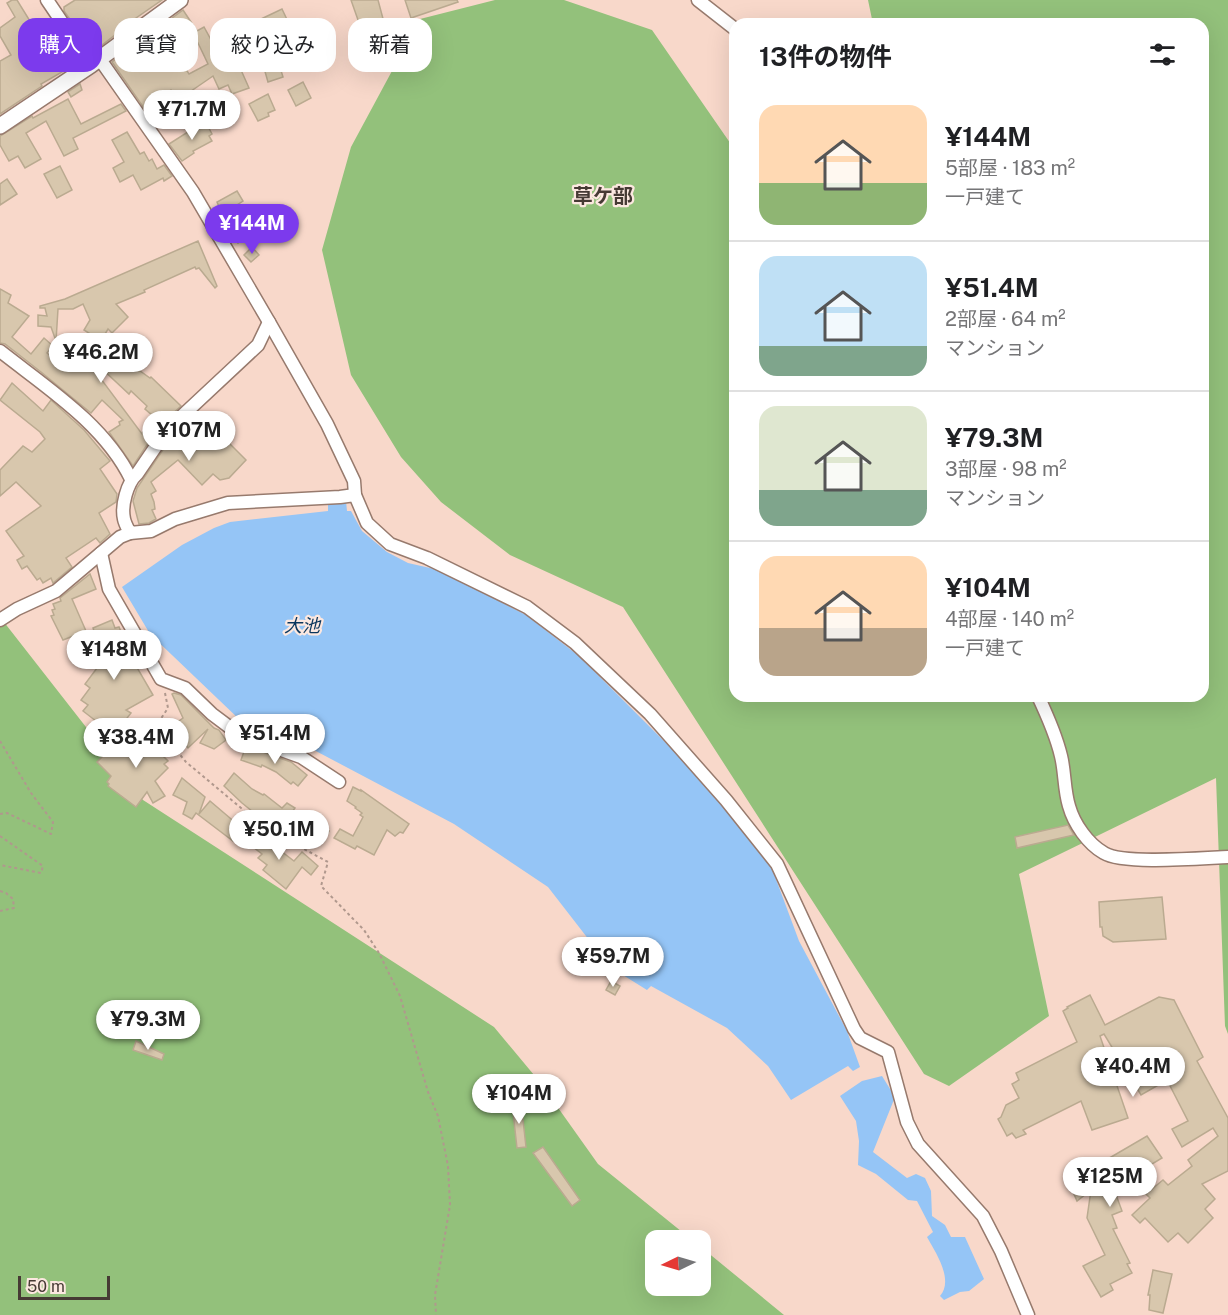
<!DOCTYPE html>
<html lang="ja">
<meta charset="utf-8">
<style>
body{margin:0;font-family:"Public Sans","Noto Sans JP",sans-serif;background:#f6f6f6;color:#202124;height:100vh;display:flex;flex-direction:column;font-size:22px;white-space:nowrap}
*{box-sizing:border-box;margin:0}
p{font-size:20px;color:#757577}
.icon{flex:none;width:33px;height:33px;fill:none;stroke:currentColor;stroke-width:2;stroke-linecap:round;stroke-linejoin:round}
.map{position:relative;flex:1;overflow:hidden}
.side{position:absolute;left:729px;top:18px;width:480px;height:684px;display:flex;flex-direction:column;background:#fff;border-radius:18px;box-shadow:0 6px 24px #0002}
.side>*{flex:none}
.guide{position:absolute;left:18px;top:18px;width:570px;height:54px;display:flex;gap:12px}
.needle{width:39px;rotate:265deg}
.fabs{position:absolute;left:645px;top:1230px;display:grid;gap:12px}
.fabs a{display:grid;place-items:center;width:66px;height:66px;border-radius:12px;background:#fff;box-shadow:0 6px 24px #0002;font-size:30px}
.scale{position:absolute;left:18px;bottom:15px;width:92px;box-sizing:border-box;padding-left:6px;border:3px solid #463a34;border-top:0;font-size:16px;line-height:21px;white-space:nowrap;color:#463a34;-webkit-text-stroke:4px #fce8e0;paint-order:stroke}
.price{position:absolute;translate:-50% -51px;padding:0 14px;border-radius:21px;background:#fff;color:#222;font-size:20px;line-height:39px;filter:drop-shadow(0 2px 3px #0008)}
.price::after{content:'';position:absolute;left:50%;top:36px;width:18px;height:14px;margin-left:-9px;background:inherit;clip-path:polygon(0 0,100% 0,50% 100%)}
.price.current{background:#7c3aed;color:#fff}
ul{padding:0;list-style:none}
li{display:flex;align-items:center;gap:18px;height:150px;padding:0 30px}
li+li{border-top:2px solid #e0e0e0}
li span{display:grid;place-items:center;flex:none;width:168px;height:120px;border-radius:18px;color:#555}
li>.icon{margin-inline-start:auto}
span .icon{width:72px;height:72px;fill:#fffc;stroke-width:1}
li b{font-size:26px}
h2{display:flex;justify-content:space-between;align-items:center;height:72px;padding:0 30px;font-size:26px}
.chip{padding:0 21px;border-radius:18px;background:#fff;box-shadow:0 6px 24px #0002;font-size:21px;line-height:54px}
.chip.current{background:#7c3aed;color:#fff}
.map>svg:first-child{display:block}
.forest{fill:#93c17b}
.water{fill:#95c5f6}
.building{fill:#d8c7ad;stroke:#baaa90;stroke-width:1.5;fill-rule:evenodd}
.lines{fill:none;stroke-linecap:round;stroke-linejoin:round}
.minor-casing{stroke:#977a6d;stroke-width:15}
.major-casing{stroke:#977a6d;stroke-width:18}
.path{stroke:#b0988d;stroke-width:2;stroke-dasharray:3 3;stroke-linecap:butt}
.minor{stroke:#fff;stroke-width:12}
.major{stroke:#fff;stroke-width:15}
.labels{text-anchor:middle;stroke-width:4.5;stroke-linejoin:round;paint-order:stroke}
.water-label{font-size:18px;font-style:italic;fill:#0a365d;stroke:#fce8e0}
.quarter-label{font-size:20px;font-weight:bold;fill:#463a34;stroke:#fce8e0}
</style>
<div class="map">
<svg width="1228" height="1315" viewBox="0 0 1228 1315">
<rect width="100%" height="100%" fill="#f8d8ca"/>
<g class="forest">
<polygon points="495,0 564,0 652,30 735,150 735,696 1203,696 1203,24 873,24 868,0 1228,0 1228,1034 1225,1026 1216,778 1019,874 1049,1016 949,1086 924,1074 623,607 510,555 441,502 401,457 351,375 322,250 351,147 420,19"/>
<polygon points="0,617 143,800 494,1027 539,1081 598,1164 692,1240 656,1240 656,1286 700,1286 701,1247 784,1315 0,1315"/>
</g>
<g class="water">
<polygon points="346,501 347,511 351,511 362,531 387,552 408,563 439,570 526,615 579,656 699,776 770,863 799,941 847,1031 860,1067 853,1071 848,1066 791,1100 768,1066 727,1028 651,986 647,990 610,967 548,887 454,824 295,740 241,721 150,634 122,587 182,545 214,528 230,522 328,511 328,502"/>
<path d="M882,1076L895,1097L873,1152L907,1178L916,1174L925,1178L931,1191L932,1216L945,1225L951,1237H965L984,1279L969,1291L960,1292L944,1300L940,1296C954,1280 936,1253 927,1237L933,1232L917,1201L908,1200L876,1174L858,1165L859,1141L856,1121L840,1096L862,1081Z"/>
</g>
<g class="building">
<polygon points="12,0 17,0 41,39 56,30 63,41 57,46 69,68 41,84 42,86 0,114 0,61 11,55 0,36 0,28 15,17 7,3"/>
<polygon points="75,0 162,0 123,27 124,28 102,45 92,50 64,11 64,7"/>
<polygon points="351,0 378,0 386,30 382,31 390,50 378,55 370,35 364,37"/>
<polygon points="405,0 457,0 458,2 411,18"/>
<polygon points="282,9 290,26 279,31 284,43 274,48 283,77 268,82 260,54 257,55 252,49 244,31 260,23 259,20"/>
<path d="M183,10L197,31L204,27L215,47L224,42L233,63L237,61L249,88L232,94L228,85L219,89L213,76L178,100L171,90L154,102L162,115L160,116L162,119L155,124L112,62L131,48L136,55L165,35L160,27ZM198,43L208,64L189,74L178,57Z"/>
<polygon points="303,82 311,98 296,106 288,90"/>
<polygon points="80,84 82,90 71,97 68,92"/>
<polygon points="268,94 275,110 268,113 269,116 258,121 249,104"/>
<polygon points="68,99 81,124 121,104 126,111 73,138 78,149 64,156 46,121 26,133 41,159 25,168 18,156 9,161 0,145 0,136 32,116 33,118"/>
<polygon points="205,121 212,134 209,136 212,141 193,151 194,153 182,161 169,144"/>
<polygon points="127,132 140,154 144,152 149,161 152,159 157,169 164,165 172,176 164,181 163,178 141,190 133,175 120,182 113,168 124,162 112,140"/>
<polygon points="60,166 72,190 57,198 44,174"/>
<polygon points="7,179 17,194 0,205 0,184"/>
<polygon points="237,191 243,201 234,207 234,211 251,231 238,243 232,237 230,238 221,223 225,220 217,202"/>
<polygon points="198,241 217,286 215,288 199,268 196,269 195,267 144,290 145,292 116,304 128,317 112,333 108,329 101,341 84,330 90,320 83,304 73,309 58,309 56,341 51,327 38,326 38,315 47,316 45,308 40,308 40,306 65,299"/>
<polygon points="252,247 259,255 251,262 244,255"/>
<path d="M0,289L11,295L8,303L29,316L12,337L31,354L44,338L53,346L47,353L67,369L77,357L88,366L100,350L115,361L124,340L145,349L136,368L150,378L151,377L181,406L160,425L133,466L109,432L120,425L119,422L123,420L102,400L91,413L41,372L5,344L0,343ZM100,367L129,394L131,391L147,406L145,409L153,416L142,434L95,371Z"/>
<polygon points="12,383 43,411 51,400 84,430 110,461 100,469 117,494 116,502 99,513 110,534 100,543 96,538 66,558 72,567 53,583 51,578 43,583 40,578 37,580 27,566 22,569 17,560 24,556 6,531 41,506 16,482 0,496 0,470 23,446 32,452 45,439 40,432 0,400"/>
<polygon points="195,415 228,442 246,460 229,478 220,480 213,474 202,485 178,460 151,482 156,491 151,494 154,502 155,509 152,510 156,519 149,523 139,524 133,501 137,488 173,435"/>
<polygon points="90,574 96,589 72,599 86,631 63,640 51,616 54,615 52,610 55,609 53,604 61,601 60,598"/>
<polygon points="112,620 115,628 119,627 132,659 153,695 126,710 131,713 114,735 83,711 88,705 81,700 90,688 85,684 103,660 93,628"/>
<polygon points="174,693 181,695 214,728 219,730 226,740 214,749 200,743 208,729 188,748 185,744 182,747 168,729 174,722 176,723 183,718 172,694"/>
<polygon points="155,727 164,737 154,747 168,761 164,764 168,768 155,781 165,796 153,803 147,792 136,807 108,786 109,784 107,782 111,776 97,762 117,742 129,752"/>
<polygon points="246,746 291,762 307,775 298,786 293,782 291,784 276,772 262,765 261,767 241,760"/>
<polygon points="234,773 252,789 263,795 264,794 282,808 287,803 295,808 292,812 311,823 313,821 329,831 324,841 306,831 301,840 258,816 242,803 224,786"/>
<polygon points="182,778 205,797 199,814 210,801 244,830 233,841 196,813 192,819 183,814 187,802 173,795"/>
<polygon points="353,787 361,791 361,790 409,824 403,833 400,832 395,836 387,830 374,855 357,846 355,849 334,838 340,829 353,836 363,817 360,815 362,813 355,808 356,807 347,801"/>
<polygon points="1068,825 1074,835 1017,848 1015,837"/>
<polygon points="252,829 294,861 302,852 318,866 311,875 302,867 286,889 263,870 267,865 258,858 262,854 244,840"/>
<polygon points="1162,897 1166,939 1113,942 1103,936 1102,927 1100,927 1099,902"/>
<polygon points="611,981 620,986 615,995 606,990"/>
<polygon points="1090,995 1105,1025 1159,997 1174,1000 1203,1057 1197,1061 1228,1118 1228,1171 1202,1184 1215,1199 1205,1209 1213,1218 1188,1243 1178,1233 1168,1242 1145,1218 1140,1223 1132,1215 1150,1198 1146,1194 1163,1180 1168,1185 1192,1166 1188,1160 1218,1136 1213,1128 1182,1147 1172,1129 1188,1121 1167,1080 1141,1095 1104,1034 1100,1036 1128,1118 1092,1130 1081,1101 1023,1130 1026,1134 1016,1138 1012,1133 1007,1136 998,1119 1001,1117 1006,1105 1019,1098 1012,1084 1019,1080 1016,1073 1077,1042 1063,1011 1068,1008 1067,1007"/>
<polygon points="136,1041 164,1054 162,1060 133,1050"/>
<polygon points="521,1102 526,1147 517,1148 512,1103"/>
<polygon points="1147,1136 1162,1158 1117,1185 1119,1191 1115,1192 1122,1211 1112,1215 1117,1228 1113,1229 1130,1263 1127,1264 1132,1273 1110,1284 1113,1290 1101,1297 1083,1266 1105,1255 1087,1218 1091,1190 1077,1201 1067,1178 1107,1161 1106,1160"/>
<polygon points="543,1147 580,1200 572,1206 533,1153"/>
<polygon points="1153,1270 1172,1274 1163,1313 1149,1310 1150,1295 1148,1295"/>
</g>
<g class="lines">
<g class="minor-casing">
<g id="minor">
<polyline points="47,0 91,65"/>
<polyline points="698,0 735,29"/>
<polyline points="99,58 193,192 269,322 327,424 354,481 355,495 367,523 390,544 427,558 527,607 575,643 650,714 726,800 777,864 854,1029 860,1038 888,1052 907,1122 918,1144 983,1216 1001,1251 1028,1315"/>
<path d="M269,322L258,345L167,430L137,474C127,483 121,506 124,519C125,524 128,529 130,533L151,531L175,519L228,503L340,497L355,495"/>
<path d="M0,351C47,388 104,424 131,479"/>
<polyline points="101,553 109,589 161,679 185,688 212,714 240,735 301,757 339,782"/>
<polyline points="0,620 17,609 56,591 120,537 130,533"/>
<path d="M1038,696C1047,715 1056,735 1061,756C1065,772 1064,790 1069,806C1074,824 1088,844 1104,853C1123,865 1203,858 1228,857"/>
</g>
</g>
<g class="major-casing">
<polyline id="major" points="0,126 91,65 180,0"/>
</g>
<g class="path">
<polyline points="165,693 168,708 160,720 162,733 186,762 265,828 328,862 321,886 364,930 379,953 400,996 428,1092 438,1116 448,1166 450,1205 435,1295 436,1315"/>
<polyline points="0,741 31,793 53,822 51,834 7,813 0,814"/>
<polyline points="0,836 43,866 41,873 0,865"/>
<polyline points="0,891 6,893 13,899 14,908 0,911"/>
</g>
<use href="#minor" class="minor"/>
<use href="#major" class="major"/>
</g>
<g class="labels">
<g class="water-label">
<text x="302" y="632">大池</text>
</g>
<g class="quarter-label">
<text x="603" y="203">草ケ部</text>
</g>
</g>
</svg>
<div class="fabs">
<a><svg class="needle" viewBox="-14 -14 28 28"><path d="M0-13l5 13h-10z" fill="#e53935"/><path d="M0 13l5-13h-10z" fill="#757577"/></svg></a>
</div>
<div class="scale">50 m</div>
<b class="price" style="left:192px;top:141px">¥71.7M</b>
<b class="price current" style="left:252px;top:255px">¥144M</b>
<b class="price" style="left:101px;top:384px">¥46.2M</b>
<b class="price" style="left:189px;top:462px">¥107M</b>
<b class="price" style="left:114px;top:681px">¥148M</b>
<b class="price" style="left:275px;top:765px">¥51.4M</b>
<b class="price" style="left:136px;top:769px">¥38.4M</b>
<b class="price" style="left:279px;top:861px">¥50.1M</b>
<b class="price" style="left:613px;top:988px">¥59.7M</b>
<b class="price" style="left:148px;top:1051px">¥79.3M</b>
<b class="price" style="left:1133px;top:1098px">¥40.4M</b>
<b class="price" style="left:519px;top:1125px">¥104M</b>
<b class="price" style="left:1110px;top:1208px">¥125M</b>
<div class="guide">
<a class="chip current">購入</a>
<a class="chip">賃貸</a>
<a class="chip">絞り込み</a>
<a class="chip">新着</a>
</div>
<section class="side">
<h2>13件の物件<svg class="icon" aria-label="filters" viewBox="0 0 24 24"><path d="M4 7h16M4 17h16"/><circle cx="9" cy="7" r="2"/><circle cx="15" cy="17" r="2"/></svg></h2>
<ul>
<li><span style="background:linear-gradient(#ffd9b3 65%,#8fb573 0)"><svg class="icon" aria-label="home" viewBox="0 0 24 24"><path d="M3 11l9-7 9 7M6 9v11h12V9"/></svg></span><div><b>¥144M</b><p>5部屋 · 183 m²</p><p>一戸建て</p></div></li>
<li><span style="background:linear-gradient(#bfe0f5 75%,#7fa58c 0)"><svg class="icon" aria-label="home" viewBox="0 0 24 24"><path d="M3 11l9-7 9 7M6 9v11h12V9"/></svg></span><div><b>¥51.4M</b><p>2部屋 · 64 m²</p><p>マンション</p></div></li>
<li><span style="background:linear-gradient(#dfe7d0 70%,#7fa58c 0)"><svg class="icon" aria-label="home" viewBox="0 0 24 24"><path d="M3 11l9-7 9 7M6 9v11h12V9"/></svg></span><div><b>¥79.3M</b><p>3部屋 · 98 m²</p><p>マンション</p></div></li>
<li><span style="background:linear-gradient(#ffd9b3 60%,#b9a48a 0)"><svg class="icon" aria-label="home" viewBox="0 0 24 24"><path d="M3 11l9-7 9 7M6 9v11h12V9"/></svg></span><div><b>¥104M</b><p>4部屋 · 140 m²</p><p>一戸建て</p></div></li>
</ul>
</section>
</div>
